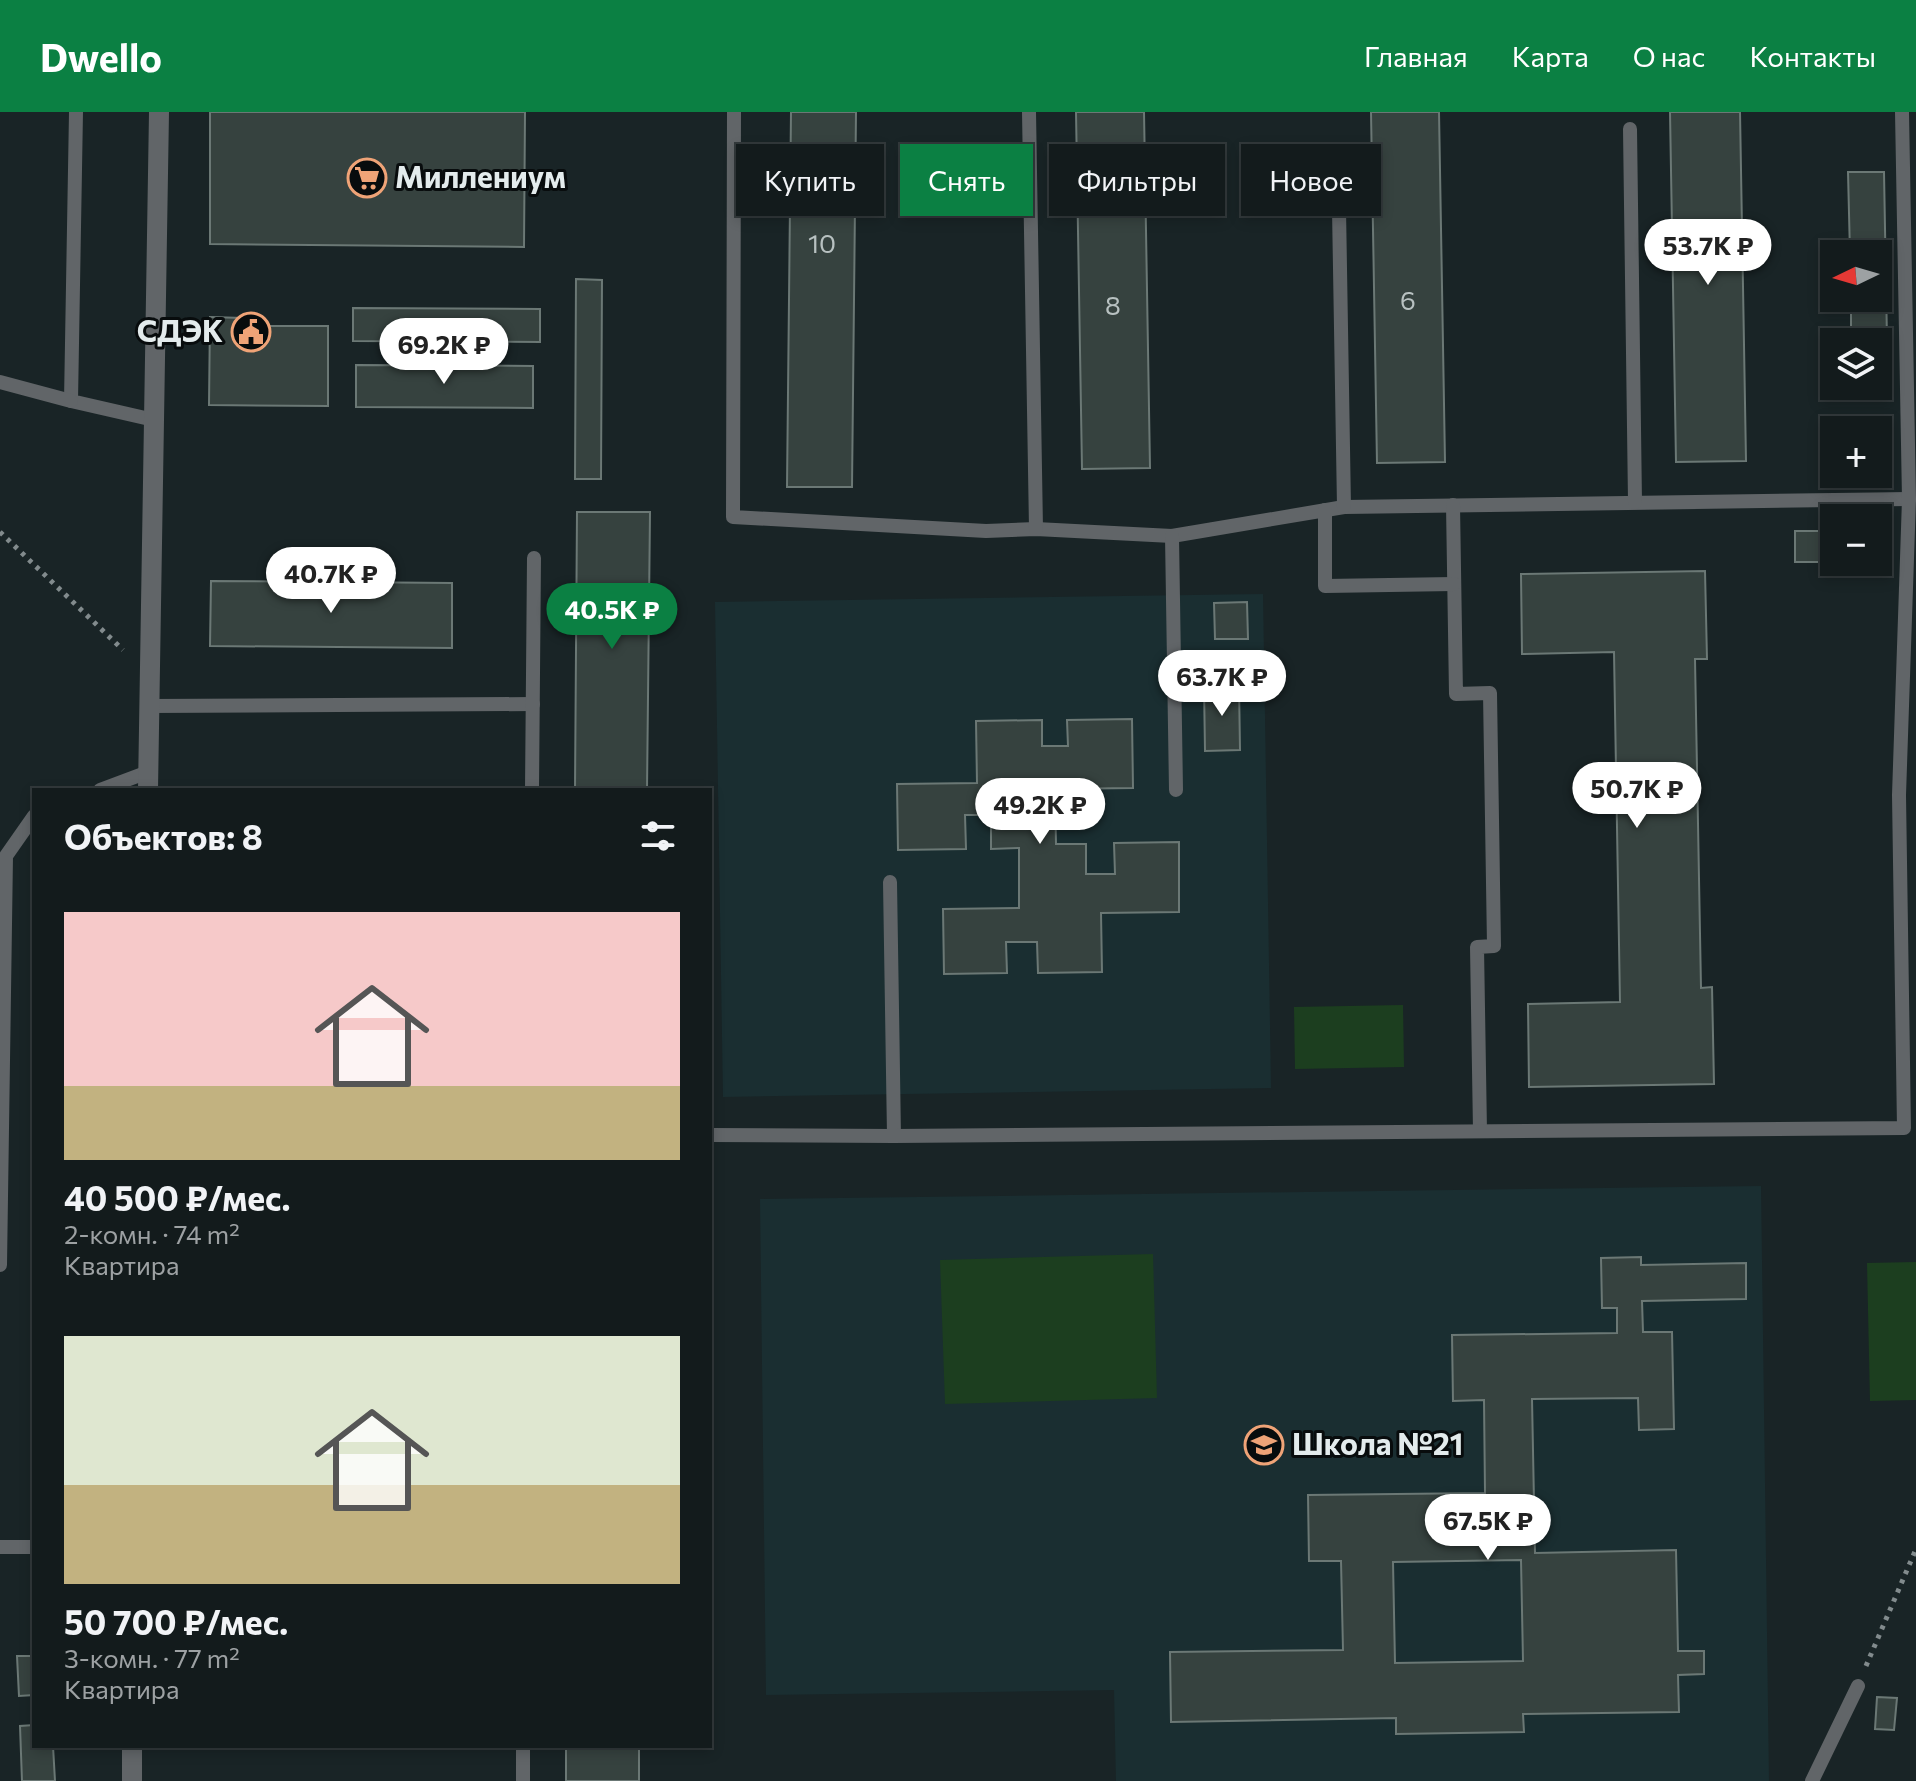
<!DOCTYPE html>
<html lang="ru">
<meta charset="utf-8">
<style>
body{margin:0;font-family:Commissioner,sans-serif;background:#202829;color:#f1f3f6;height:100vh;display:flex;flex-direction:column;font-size:30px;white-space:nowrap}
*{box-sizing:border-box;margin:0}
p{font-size:26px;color:#9da1a3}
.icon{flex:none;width:44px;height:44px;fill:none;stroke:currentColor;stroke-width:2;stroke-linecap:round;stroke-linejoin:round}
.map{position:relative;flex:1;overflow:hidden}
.details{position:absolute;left:32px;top:676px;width:680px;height:960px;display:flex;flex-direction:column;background:#131b1c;border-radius:0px;box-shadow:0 4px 12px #0003,0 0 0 2px #32393b}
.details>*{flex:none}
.guide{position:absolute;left:736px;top:32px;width:760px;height:72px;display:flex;gap:16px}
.needle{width:52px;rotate:265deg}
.buttons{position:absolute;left:1820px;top:128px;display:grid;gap:16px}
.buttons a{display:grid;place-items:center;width:72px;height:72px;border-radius:0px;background:#131b1c;box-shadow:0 4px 12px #0003,0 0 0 2px #32393b;font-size:40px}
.price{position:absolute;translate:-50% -68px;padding:0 18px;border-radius:28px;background:#fff;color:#222;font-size:26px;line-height:52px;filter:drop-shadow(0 2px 4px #0008)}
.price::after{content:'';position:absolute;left:50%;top:48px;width:24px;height:18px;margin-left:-12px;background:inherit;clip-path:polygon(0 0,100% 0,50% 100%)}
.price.active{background:#0b8043;color:#fff}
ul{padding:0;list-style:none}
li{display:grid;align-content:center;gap:16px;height:424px;padding:0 32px}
li span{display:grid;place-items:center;height:248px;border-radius:0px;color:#555}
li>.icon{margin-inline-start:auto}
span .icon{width:144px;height:144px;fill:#fffc;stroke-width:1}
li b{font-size:34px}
h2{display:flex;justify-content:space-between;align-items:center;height:96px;padding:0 32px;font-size:34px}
.pill{padding:0 28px;border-radius:0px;background:#131b1c;box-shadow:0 4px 12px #0003,0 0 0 2px #32393b;font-size:28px;line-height:72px}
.pill.active{background:#0b8043;color:#fff}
header{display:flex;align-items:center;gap:48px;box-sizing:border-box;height:112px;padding:0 40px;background:#0b8043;color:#fff}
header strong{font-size:38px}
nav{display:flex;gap:44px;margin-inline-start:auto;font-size:28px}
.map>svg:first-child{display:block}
.built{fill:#1a2e31}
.green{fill:#1c3e1f}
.building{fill:#36423f;stroke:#6b7875;stroke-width:2;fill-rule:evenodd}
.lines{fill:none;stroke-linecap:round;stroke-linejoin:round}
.path{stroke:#828b8d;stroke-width:5;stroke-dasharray:4 6;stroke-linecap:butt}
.service{stroke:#616568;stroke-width:14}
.minor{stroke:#616568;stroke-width:20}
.labels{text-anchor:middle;stroke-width:6;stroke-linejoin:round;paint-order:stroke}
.number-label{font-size:26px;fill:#b8c1c1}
.poi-label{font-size:30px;font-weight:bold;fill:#e3ebec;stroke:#080c0d;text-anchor:start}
</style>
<header>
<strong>Dwello</strong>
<nav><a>Главная</a><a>Карта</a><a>О нас</a><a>Контакты</a></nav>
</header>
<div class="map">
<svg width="1916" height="1669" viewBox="0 0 1916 1669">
<rect width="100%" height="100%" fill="#192426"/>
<g class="built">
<polygon points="1263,482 1271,976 723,985 715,490"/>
<polygon points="1761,1074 1769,1669 1116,1669 1114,1578 766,1583 760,1087"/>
</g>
<g class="green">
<polygon points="1403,893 1404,955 1295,957 1294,895"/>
<polygon points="1153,1142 1157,1286 945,1292 940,1148"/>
<polygon points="1916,1150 1916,1288 1870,1289 1867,1151"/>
</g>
<g class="building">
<polygon points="210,0 525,0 524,135 210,132"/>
<polygon points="791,0 856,0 852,375 787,375"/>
<polygon points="1076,0 1144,0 1150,356 1082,357"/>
<polygon points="1371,0 1439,0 1445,350 1377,351"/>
<polygon points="1670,0 1740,0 1746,349 1676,350"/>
<polygon points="1848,60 1884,60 1888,284 1852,285 1852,274 1878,274 1878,230 1851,230 1851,186 1878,186 1878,142 1850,142"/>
<polygon points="576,167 602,168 601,367 575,367"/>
<polygon points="353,196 540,197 540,230 353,229"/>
<polygon points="210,205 243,206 242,214 328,214 328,294 209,293"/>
<polygon points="356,253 533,254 533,296 356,295"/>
<polygon points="577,400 650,400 647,678 575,678"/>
<rect x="1795" y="419" width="39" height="31"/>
<polygon points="1705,459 1707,547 1695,547 1701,876 1712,875 1714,972 1529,975 1528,892 1620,890 1614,540 1522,542 1521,462"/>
<polygon points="211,469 452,471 452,536 210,534"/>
<polygon points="1247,490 1248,527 1215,527 1214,491"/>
<polygon points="1239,573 1240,638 1205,639 1204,574"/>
<polygon points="1132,607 1133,676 1055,677 1056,732 1086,732 1086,762 1115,762 1114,731 1179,730 1179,800 1101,801 1102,860 1038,861 1037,830 1006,830 1007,861 944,862 943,797 1019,796 1019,736 991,737 991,703 965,703 966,737 898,738 897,672 977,671 976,609 1042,608 1042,634 1068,634 1067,608"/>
<path d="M1641,1145V1153L1746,1151V1187L1642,1189L1643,1220H1672L1674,1317L1639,1318L1638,1286L1532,1287L1535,1441L1676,1438L1678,1539H1704V1562L1678,1563L1679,1600L1523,1602L1524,1620L1396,1622V1606L1171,1610L1170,1540L1343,1538L1341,1449H1309L1308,1383L1485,1381L1484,1288L1453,1289L1452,1223L1617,1221V1196H1602L1601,1146ZM1521,1448L1523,1549L1395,1551L1393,1450Z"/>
<polygon points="17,1544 34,1544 34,1583 19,1584"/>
<polygon points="1877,1585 1897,1586 1894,1618 1875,1617"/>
<polygon points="34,1613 34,1634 53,1634 55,1669 22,1669 20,1614"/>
<rect x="566" y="1634" width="73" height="35"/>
</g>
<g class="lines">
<g class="path">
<polyline points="0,420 123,538"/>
<polyline points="1866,1554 1916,1437"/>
</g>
<g class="service">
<polyline points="76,0 71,289 154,308"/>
<polyline points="734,0 733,405 986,419 1036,417 1172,424 1344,395 1909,387"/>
<polyline points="1029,0 1036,417"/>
<polyline points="1630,17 1635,390"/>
<polyline points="1338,37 1344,395"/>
<polyline points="0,270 71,289"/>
<polyline points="1453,393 1456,582 1490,581 1494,834 1477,835 1480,1019"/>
<polyline points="1325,398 1325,474 1454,472"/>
<polyline points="1172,424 1176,678"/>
<polyline points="149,594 533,592"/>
<polyline points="100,678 148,660"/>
<polyline points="532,678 534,446"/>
<polyline points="890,770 894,1024"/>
<polyline points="710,1023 894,1024 1904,1016 1899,683 1909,387 1902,0"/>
<polyline points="0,1153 6,744 34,704"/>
<polyline points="0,1435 34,1435"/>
<polyline points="523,1669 523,1634"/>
<polyline points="1812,1669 1858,1574"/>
</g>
<g class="minor">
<polyline points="148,678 159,0"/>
<polyline points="132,1669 132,1634"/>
</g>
</g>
<defs>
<g id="supermarket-ring" transform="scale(2)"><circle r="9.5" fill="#080c0d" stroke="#efa377" stroke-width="1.5"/><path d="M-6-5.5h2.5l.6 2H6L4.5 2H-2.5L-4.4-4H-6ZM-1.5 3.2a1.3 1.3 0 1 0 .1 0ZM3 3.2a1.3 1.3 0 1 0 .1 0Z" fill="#efa377"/></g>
<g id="civic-ring" transform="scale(2)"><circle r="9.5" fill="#080c0d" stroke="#efa377" stroke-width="1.5"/><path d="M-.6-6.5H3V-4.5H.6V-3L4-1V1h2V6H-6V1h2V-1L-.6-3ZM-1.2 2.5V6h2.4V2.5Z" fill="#efa377"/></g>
<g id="school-ring" transform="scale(2)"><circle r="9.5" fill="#080c0d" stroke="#efa377" stroke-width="1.5"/><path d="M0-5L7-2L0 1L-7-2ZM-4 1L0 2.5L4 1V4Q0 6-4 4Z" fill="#efa377"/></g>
</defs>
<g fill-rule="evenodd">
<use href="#supermarket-ring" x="367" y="66"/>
<use href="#civic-ring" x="251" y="220"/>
<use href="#school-ring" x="1264" y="1333"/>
</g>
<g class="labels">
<g class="number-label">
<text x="822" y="141">10</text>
<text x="1408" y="198">6</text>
<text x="1113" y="203">8</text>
</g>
<g class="poi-label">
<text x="395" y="76">Миллениум</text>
<text x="223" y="230" text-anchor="end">СДЭК</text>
<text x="1292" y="1343">Школа №21</text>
</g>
</g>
</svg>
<div class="buttons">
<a><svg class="needle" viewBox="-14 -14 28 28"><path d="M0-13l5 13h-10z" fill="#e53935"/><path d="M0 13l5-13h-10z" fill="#9da1a3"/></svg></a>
<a><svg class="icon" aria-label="layers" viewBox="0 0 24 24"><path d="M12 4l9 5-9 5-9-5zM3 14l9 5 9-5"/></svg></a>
<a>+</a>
<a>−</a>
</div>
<b class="price" style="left:1708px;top:175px">53.7K ₽</b>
<b class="price" style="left:444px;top:274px">69.2K ₽</b>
<b class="price" style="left:331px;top:503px">40.7K ₽</b>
<b class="price active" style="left:612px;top:539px">40.5K ₽</b>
<b class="price" style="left:1222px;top:606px">63.7K ₽</b>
<b class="price" style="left:1637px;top:718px">50.7K ₽</b>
<b class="price" style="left:1040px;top:734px">49.2K ₽</b>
<b class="price" style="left:1488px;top:1450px">67.5K ₽</b>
<div class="guide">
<a class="pill">Купить</a>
<a class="pill active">Снять</a>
<a class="pill">Фильтры</a>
<a class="pill">Новое</a>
</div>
<section class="details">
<h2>Объектов: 8<svg class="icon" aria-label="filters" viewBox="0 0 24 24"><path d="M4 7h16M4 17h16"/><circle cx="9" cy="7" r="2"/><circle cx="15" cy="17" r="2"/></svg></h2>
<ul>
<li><span style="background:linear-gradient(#f6c9c9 70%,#c2b280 0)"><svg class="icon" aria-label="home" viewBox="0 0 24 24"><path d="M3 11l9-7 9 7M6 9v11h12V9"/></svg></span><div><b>40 500 ₽/мес.</b><p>2-комн. · 74 m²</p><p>Квартира</p></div></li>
<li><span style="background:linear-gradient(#dfe7d0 60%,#c2b280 0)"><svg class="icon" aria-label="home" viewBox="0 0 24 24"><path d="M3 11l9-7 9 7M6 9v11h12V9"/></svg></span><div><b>50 700 ₽/мес.</b><p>3-комн. · 77 m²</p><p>Квартира</p></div></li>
</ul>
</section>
</div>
